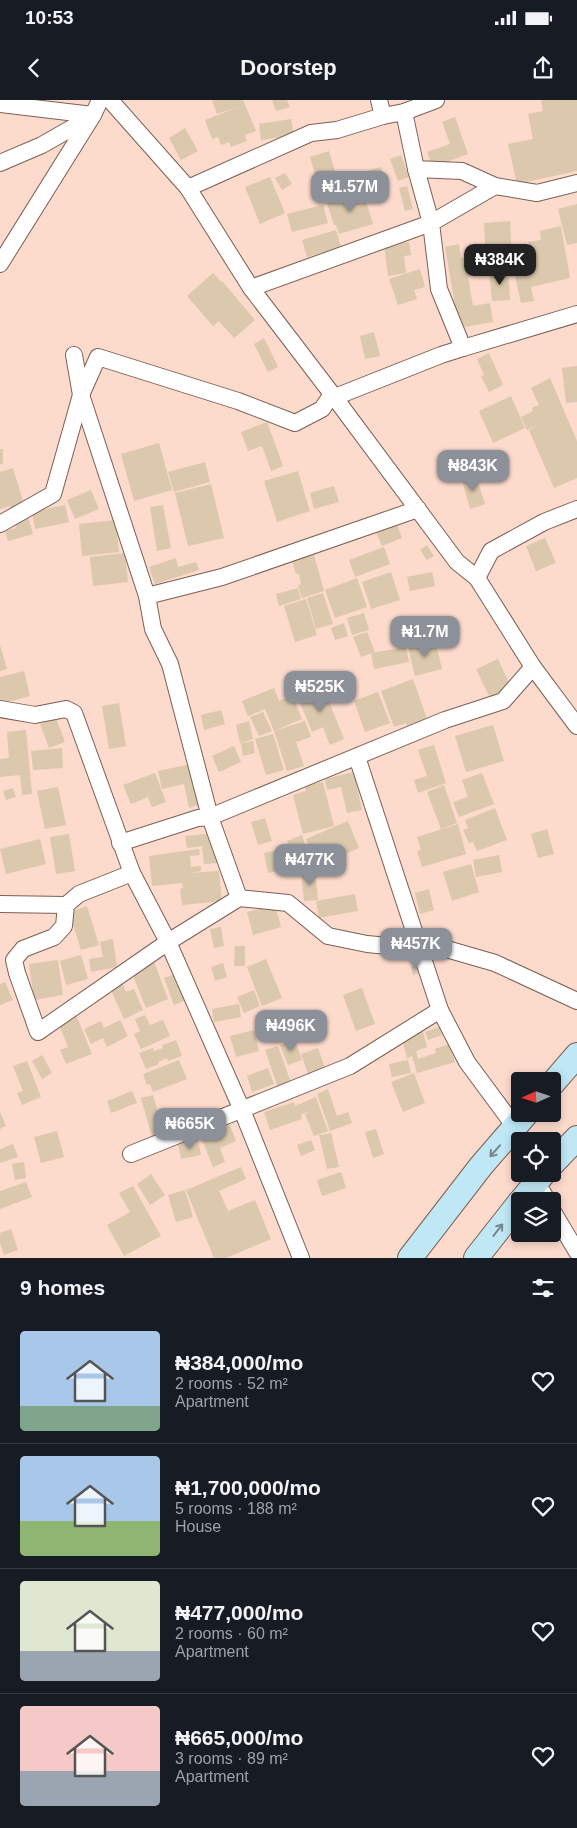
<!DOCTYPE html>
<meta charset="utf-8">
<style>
body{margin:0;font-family:Helvetica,sans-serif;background:#242831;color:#f1f3f6;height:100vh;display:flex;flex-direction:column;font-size:19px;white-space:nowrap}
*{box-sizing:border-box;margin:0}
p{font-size:16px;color:#9ea1a6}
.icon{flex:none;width:28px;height:28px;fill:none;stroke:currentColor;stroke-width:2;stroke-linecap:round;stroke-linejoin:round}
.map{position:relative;height:1158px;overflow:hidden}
.panel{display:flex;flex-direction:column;background:#171b24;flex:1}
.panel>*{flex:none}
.needle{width:32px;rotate:267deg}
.fabs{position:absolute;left:511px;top:972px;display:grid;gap:10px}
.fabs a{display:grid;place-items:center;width:50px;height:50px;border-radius:5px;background:#171b24;box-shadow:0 2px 8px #0003;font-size:25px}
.price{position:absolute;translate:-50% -42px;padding:0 11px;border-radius:10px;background:#8c9099;color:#fff;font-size:16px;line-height:32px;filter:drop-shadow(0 1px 2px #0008)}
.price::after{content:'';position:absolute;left:50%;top:30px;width:15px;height:11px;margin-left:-8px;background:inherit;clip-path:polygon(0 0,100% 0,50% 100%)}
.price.current{background:#222;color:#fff}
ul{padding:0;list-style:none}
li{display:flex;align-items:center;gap:15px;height:125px;padding:0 20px}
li+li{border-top:1px solid #363941}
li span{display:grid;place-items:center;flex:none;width:140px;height:100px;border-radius:5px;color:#555}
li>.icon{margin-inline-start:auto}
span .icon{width:60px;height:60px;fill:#fffc;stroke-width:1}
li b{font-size:21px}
h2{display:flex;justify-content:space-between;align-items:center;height:60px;padding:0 20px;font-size:21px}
.status{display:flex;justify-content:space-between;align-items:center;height:35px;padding:0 25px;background:#171b24;direction:ltr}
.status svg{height:14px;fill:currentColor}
header{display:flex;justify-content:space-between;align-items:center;height:65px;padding:0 20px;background:#171b24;font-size:22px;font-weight:600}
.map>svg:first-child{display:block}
.building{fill:#dbc8ad}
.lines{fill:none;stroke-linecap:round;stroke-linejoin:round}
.street-casing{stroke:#7c5f53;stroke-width:18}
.secondary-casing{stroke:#7c5f53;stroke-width:26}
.street{stroke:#fff;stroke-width:16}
.secondary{stroke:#bfe7f4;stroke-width:24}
.oneway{stroke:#75868c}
</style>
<div class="status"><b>10:53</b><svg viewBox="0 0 49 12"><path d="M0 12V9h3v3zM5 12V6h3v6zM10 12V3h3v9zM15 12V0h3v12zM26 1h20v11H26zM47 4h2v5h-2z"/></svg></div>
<header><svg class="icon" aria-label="back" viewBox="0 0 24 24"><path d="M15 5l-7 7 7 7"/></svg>Doorstep<svg class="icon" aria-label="share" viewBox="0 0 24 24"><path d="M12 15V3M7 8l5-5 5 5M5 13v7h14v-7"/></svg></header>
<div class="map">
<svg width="577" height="1158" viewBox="0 0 577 1158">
<rect width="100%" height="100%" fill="#fcdacc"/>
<g class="building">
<polygon points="212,0 243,0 256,31 245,35 247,41 231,47 229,42 221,45 218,37 212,39 205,20 241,6 217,14"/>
<polygon points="272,0 287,0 290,7 276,11"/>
<polygon points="541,0 577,0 577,71 517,84 508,44 533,39 528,14 543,11"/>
<polygon points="455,17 468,54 433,67 427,52 450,44 442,22"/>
<polygon points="291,19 294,35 261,40 259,24"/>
<polygon points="185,28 198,51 181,60 169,38"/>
<polygon points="329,51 337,79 381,67 385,81 361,88 362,91 323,102 310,57"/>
<polygon points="401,55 409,77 398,81 390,59"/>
<polygon points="285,73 292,84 282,90 275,78"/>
<polygon points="270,77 285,113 260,124 245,87"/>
<polygon points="407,86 413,109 405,111 399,88"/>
<polygon points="363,92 373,124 339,134 336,125 334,125 327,103"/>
<polygon points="577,104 577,143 567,145 558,109"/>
<polygon points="323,105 328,123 292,132 287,114"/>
<polygon points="510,121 512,162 486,163 484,123"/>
<polygon points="561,126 570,178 531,187 534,201 521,203 512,163 532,160 528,142 541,140 540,131"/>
<polygon points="336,130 341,147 307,157 302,140"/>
<polygon points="409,142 411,155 404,156 406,173 388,176 384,145"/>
<polygon points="459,144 461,158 484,154 487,174 468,177 473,206 490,203 493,222 459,228 445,147"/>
<polygon points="420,169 425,187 414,190 417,199 398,205 389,179"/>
<polygon points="508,170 510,200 492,201 489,172"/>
<polygon points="213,173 221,182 222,181 255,220 234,238 219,221 213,226 187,196"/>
<polygon points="374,232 380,256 365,259 360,236"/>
<polygon points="264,238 278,267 268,272 254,244"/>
<polygon points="489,253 503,285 489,292 481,276 484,275 477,259"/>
<polygon points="577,266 577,302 566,303 562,268"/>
<polygon points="550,278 577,341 577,378 554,388 529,330 539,324 527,330 521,317 533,311 532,308 539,305 531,288"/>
<polygon points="511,296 525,328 493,343 479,311"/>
<polygon points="267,322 283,366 271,371 262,346 248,351 241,332"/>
<polygon points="159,343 172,390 134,401 121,354"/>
<rect x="0" y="349" width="3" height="15"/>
<polygon points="205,362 210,382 174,392 168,372"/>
<polygon points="13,368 33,434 8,441 5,431 16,428 10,406 0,409 0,372"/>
<polygon points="298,371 310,411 277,422 264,381"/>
<polygon points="476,376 485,404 470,409 462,380"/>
<polygon points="211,384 224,438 188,446 175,393"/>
<polygon points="334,386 339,402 314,409 310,393"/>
<polygon points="91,390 99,409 75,419 67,400"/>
<polygon points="65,405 69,422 35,429 32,412"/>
<polygon points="163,405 171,448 157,451 150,407"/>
<polygon points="116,420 119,452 82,456 79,424"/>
<polygon points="396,422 402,438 382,446 375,430"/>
<polygon points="545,438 556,463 536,471 526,446"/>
<polygon points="427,445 434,456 427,460 420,450"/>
<polygon points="384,447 390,464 355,477 349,460"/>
<polygon points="125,453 128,482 93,486 90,457"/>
<polygon points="314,455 324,491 302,498 298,485 301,484 299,474 296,474 292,461"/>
<polygon points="176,458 178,467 196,462 199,470 155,484 149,467"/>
<polygon points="391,472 400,500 371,509 362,482"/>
<polygon points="432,472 435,486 410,491 407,477"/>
<polygon points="357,478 367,507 335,518 325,490"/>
<polygon points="298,488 301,499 279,506 276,494"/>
<polygon points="323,493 333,524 316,529 307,498"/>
<polygon points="306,499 317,535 295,542 284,506"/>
<polygon points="364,513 369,530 352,535 347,518"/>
<polygon points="344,523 348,536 335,540 331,528"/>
<polygon points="367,532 375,552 361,557 353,537"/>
<polygon points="435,540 442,569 415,576 408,547"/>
<polygon points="0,545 7,569 0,571"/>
<polygon points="406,547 409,562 374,569 371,553"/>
<polygon points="498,559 511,587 490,598 476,569"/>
<polygon points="24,571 30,596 0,604 0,577"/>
<polygon points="413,579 427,619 407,626 406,623 394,627 381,591"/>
<polygon points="322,584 344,639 330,645 323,627 312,632 297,595"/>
<polygon points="274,588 279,601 292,595 302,619 274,631 265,609 248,616 242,601"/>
<polygon points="378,592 390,623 365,632 354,601"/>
<polygon points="119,603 126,646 109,649 102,606"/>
<polygon points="221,610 225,624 204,630 201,615"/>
<polygon points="263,612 272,631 259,636 250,617"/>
<polygon points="56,618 65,642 49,648 40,624"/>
<polygon points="249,621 253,639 240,643 236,625"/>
<polygon points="305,621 311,637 296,642 304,666 287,671 274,631"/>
<polygon points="493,625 504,661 466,672 455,636"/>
<polygon points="26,630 32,694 22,695 20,675 0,677 0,659 9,658 7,632"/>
<polygon points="273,634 284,670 266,675 255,639"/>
<polygon points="253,641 255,653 243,656 241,643"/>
<polygon points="434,645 446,683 418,693 414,680 427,676 418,650"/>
<polygon points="234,646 241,662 219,672 212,656"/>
<polygon points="62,648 63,668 33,670 31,651"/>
<polygon points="191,664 199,705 189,708 184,684 162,689 158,671"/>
<polygon points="354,672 362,710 347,713 341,687 327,690 325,679"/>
<polygon points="155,673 166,702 152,707 148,697 131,704 123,685"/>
<polygon points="482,673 494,704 459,717 453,702 468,697 462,680"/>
<polygon points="323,682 334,726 303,734 293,695 306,691 305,686"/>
<polygon points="444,685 457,723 441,729 427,692"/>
<polygon points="58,687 66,725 45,729 37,691"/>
<polygon points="13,688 16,697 6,700 3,691"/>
<polygon points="495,708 507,740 477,751 473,742 469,743 463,730 468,728 465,720"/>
<polygon points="265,718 272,741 258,745 251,722"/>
<polygon points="348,721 359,748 317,766 306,739"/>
<polygon points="458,724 466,754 422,767 417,751 421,750 417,737"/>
<polygon points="547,729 554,754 538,758 531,734"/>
<polygon points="214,733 217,763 204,764 202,746 187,748 185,736"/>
<polygon points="69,734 75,771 56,774 50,737"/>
<polygon points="302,735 307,751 293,756 287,741"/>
<polygon points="40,739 46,764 6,774 0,749"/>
<polygon points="199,749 200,755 190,756 191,767 201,766 201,771 189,773 219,771 222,801 182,805 180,789 183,788 182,783 152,786 149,756"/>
<polygon points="278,750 282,770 268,773 264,753"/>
<polygon points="499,755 502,772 476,777 473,760"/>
<polygon points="471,764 479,792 452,801 443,772"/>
<polygon points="315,770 318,800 304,801 301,772"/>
<polygon points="429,789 434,810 420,814 415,793"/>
<polygon points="355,794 358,811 319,818 316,801"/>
<polygon points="275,805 281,827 253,835 247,812"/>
<polygon points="87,806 99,845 81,850 69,812"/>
<polygon points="221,827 224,846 214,848 210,829"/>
<polygon points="113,839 117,867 91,872 89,859 103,857 100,842"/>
<polygon points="235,846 245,846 245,866 234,866"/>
<polygon points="81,855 88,879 66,885 60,861"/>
<polygon points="266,859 282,898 262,906 247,867"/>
<polygon points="58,860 63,895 34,900 29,864"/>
<polygon points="154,862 168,899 146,908 131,871"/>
<polygon points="223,863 227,877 215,881 211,867"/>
<polygon points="419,865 421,873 413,875 411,867"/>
<polygon points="178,873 189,899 174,905 164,878"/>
<polygon points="5,882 13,900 0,905 0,884"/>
<polygon points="122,883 126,892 134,889 143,910 124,919 110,888"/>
<polygon points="362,888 375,924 356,931 343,895"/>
<polygon points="254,890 260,906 244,913 237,897"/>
<polygon points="239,904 241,917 214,922 212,909"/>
<polygon points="76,915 92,954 66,964 60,950 68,947 58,922"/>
<polygon points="145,915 150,925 163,920 170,936 141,949 134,934 140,931 135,919"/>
<polygon points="120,920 128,936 107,947 103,938 91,944 84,929 101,921 104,928"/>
<polygon points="439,927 442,935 428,940 425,932"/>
<polygon points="254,930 259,951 236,957 230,936"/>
<polygon points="423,932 427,947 416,951 418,959 436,953 435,949 449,944 455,962 417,973 412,956 407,958 402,938"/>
<polygon points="176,940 182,956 168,961 167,958 158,962 159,964 146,969 139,953 153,948 154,951 163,948 162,945"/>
<polygon points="295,940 302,960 288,965 280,945"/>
<polygon points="278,946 291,983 278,988 265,950"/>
<polygon points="318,948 325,968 308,974 301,954"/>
<polygon points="42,955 52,973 42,979 32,961"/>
<polygon points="179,960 187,979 153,992 150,984 147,985 143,974"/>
<polygon points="408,960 411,973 392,977 389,964"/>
<polygon points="27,961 41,997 22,1005 17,993 23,991 13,966"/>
<polygon points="268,968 274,984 252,992 247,976"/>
<polygon points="414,973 425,1003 403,1012 391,982"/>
<polygon points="328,989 337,1016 348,1012 352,1023 330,1031 317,994"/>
<polygon points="132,991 137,1003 111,1013 107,1001"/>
<polygon points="153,995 164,1033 152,1037 141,998"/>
<polygon points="316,997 328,1031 314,1036 305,1014 311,1011 301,1014 302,1019 270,1030 264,1012 294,1002 295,1006"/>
<polygon points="0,1012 6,1026 0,1029"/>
<polygon points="230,1025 236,1041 220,1048 225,1062 213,1067 201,1037"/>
<polygon points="376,1029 384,1054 373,1058 365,1032"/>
<polygon points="57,1031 64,1057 41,1063 34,1037"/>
<polygon points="331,1033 339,1067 327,1069 319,1035"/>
<polygon points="198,1040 201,1055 181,1059 178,1044"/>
<polygon points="311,1040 315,1050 301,1056 297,1045"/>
<polygon points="13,1044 18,1057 0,1063 0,1049"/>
<polygon points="24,1062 26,1078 15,1080 12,1064"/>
<polygon points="241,1067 246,1079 219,1091 228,1111 255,1100 271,1139 226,1158 214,1158 186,1090"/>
<polygon points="341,1072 346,1088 322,1096 317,1080"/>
<polygon points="151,1074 165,1095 150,1105 137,1084"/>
<polygon points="26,1082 32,1097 0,1109 0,1091"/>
<polygon points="133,1086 161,1136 124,1156 107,1125 130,1112 119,1093"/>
<polygon points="185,1090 193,1117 176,1122 168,1095"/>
<polygon points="11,1129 18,1150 4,1155 0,1143 0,1133"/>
</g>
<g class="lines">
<g class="street-casing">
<g id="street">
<polyline points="110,0 188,88 251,188 332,294 457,462 477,478 533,567 577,626"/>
<polyline points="379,0 383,16"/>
<polyline points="0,4 93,15"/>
<polyline points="404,12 416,69 462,71 495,86 537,93 577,83"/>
<polyline points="0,63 42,45 91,17"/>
<polyline points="188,88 311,33 337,30 383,16 404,12 436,0"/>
<polyline points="0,164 93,15 100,0"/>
<polyline points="251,188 431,123 416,69"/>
<polyline points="463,248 577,214"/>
<polyline points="74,255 81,295 147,496 153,529 170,564 210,717 445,620 503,601 533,567"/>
<polyline points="335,297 441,255 463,248 439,189 431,123 495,86"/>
<polyline points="0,424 53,394 81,295 98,257 238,301 295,323 322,309 332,294"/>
<polyline points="477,478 491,451 544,422 577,409"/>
<polyline points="147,496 222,477 418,409"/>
<polyline points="0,609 35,615 66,609 74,613 132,773 168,842 242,1010 301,1158"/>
<polyline points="357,657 440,910 467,962 515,1027"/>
<polyline points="120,743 198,718 210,717 239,798"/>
<polyline points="132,773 79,794 66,805 64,826 54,837 23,849 14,860 17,873 38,932 168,842 239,798 288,803 328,836 367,844 419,849 450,850 495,863 577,901"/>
<polyline points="0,804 66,805"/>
<polyline points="131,1054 350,966 440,910"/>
<polyline points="536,1082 548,1101"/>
<polyline points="552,1110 577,1152"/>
</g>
</g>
<g class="secondary-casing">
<g id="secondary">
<polyline points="552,984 577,955"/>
<polyline points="552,1064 577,1038"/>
<polyline points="521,1101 543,1074"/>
<polyline points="410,1158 481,1066 526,1014"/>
<polyline points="476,1158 520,1102"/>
</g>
</g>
<use href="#street" class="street"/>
<use href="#secondary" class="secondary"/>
</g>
<defs><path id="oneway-shaft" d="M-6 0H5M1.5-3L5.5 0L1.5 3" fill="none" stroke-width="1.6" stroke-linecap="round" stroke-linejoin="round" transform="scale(1.25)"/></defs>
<g class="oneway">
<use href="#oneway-shaft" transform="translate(495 1051) rotate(131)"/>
<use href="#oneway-shaft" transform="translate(498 1130) rotate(-52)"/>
</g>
</svg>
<div class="fabs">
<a><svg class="needle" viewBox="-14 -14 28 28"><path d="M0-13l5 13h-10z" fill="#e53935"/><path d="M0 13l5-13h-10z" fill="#9ea1a6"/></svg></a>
<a><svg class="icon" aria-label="locate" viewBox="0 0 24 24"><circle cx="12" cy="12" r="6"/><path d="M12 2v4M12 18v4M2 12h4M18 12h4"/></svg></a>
<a><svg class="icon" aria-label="layers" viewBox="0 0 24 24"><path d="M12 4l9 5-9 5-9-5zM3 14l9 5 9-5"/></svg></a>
</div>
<b class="price" style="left:350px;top:113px">₦1.57M</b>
<b class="price current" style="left:500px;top:186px">₦384K</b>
<b class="price" style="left:473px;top:392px">₦843K</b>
<b class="price" style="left:425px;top:558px">₦1.7M</b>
<b class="price" style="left:320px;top:613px">₦525K</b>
<b class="price" style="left:310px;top:786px">₦477K</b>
<b class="price" style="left:416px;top:870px">₦457K</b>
<b class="price" style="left:291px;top:952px">₦496K</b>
<b class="price" style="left:190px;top:1050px">₦665K</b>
</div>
<section class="panel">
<h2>9 homes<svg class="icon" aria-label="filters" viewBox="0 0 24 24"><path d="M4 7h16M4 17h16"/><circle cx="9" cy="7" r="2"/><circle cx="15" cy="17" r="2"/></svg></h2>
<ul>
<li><span style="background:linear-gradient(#a9c7e8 75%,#7fa58c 0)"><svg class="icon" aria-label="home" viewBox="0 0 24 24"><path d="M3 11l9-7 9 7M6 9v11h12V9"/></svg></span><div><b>₦384,000/mo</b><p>2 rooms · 52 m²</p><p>Apartment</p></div><svg class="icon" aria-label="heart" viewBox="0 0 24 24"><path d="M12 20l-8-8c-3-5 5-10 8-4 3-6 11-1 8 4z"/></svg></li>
<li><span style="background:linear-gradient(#a9c7e8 65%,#8fb573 0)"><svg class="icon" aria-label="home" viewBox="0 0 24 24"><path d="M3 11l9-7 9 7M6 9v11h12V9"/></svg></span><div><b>₦1,700,000/mo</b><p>5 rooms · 188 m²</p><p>House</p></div><svg class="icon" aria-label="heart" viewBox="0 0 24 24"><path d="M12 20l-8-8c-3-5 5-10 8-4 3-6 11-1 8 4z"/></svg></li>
<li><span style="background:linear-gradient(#dfe7d0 70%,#9aa5b1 0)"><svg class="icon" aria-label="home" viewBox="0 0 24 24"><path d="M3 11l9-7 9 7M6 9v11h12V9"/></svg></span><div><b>₦477,000/mo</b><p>2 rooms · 60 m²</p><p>Apartment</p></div><svg class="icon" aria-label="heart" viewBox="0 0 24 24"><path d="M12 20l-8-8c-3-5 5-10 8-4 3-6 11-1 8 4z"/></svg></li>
<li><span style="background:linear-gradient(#f6c9c9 65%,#9aa5b1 0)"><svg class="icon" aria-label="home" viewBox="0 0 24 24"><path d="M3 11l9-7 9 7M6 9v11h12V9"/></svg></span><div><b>₦665,000/mo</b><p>3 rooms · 89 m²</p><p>Apartment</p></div><svg class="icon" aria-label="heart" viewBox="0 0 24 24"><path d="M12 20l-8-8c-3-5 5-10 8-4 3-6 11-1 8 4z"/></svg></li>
</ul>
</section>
